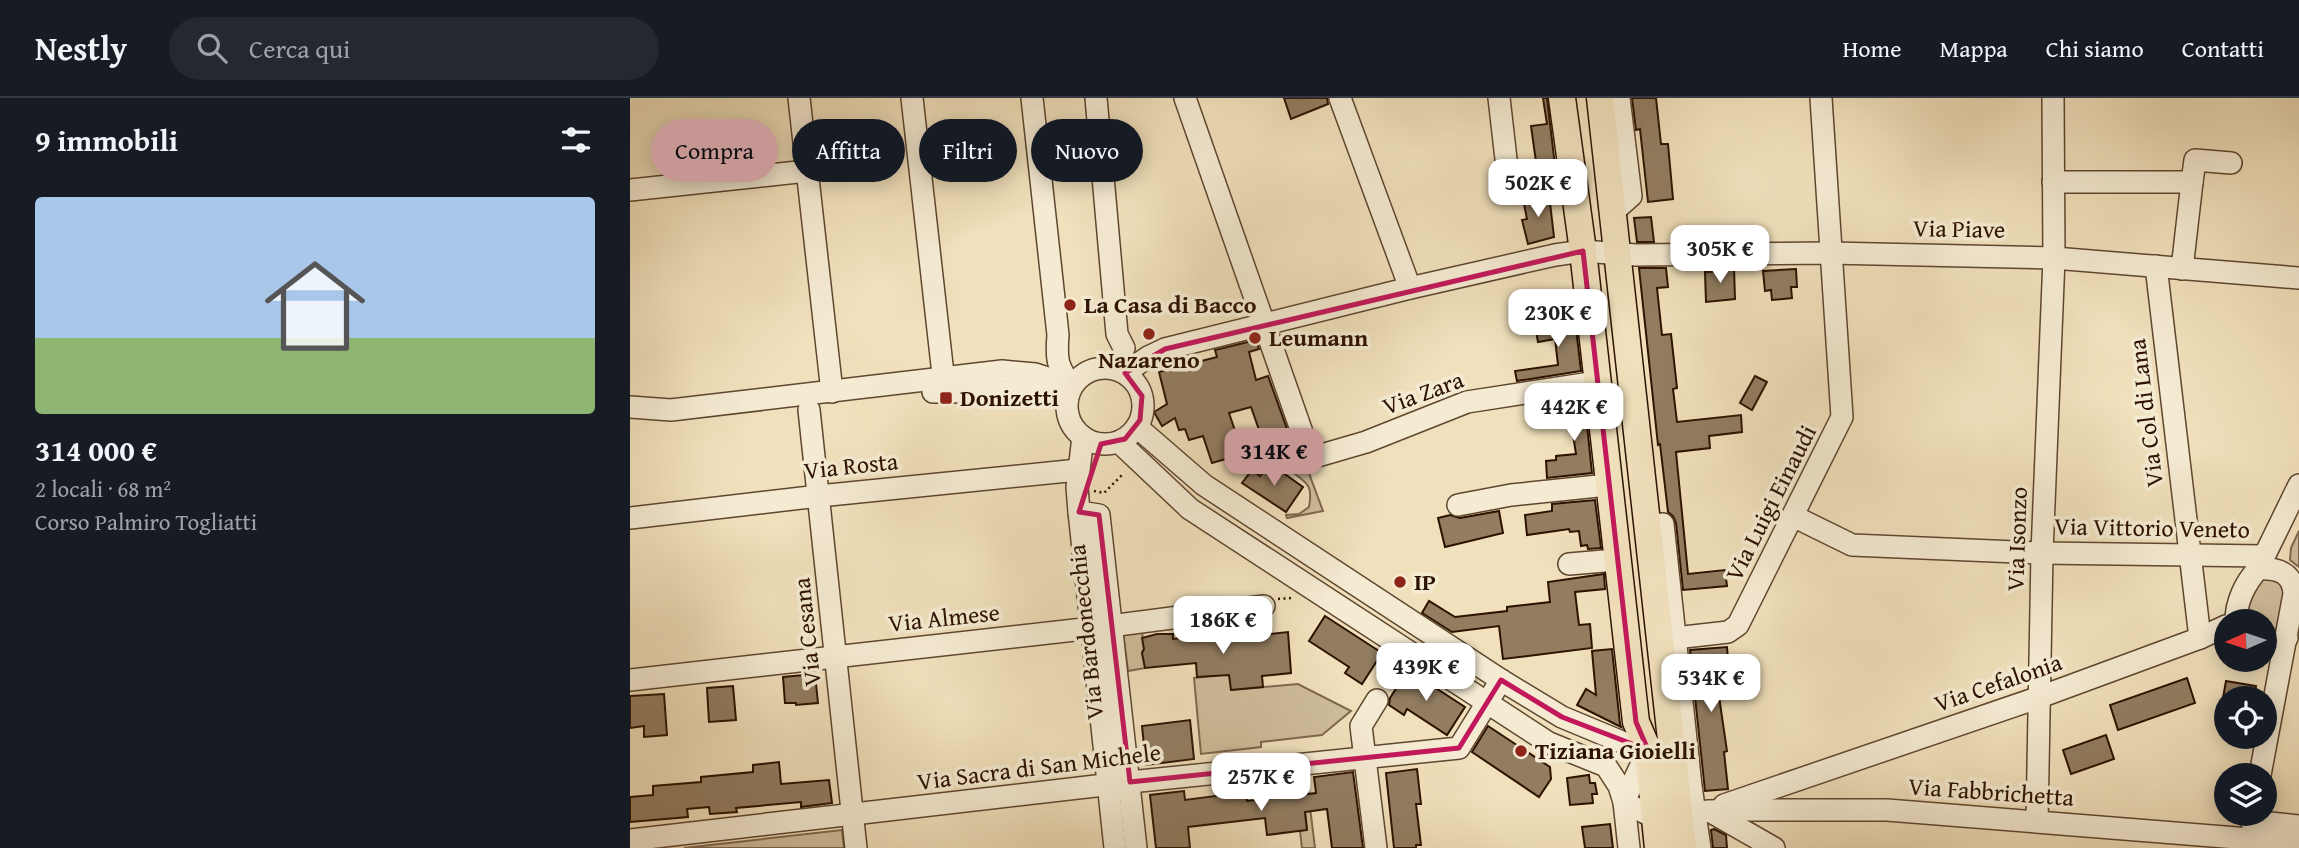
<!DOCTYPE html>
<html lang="it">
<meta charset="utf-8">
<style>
body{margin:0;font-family:"Gentium Book Plus",serif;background:#242831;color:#f1f3f6;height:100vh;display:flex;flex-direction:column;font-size:26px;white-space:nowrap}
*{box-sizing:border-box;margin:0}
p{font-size:23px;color:#9ea1a6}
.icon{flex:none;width:38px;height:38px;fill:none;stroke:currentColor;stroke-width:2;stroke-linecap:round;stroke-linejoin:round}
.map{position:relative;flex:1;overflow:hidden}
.details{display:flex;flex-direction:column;background:#171b24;width:630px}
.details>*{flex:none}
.hud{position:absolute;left:21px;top:21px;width:665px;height:63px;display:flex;gap:14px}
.needle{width:46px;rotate:267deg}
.controls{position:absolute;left:1584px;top:511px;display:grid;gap:14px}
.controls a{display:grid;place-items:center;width:63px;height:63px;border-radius:50%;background:#171b24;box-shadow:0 4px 18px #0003;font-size:35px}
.price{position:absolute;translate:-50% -60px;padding:0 16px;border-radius:14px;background:#fff;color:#222;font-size:23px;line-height:46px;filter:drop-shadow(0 2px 4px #0008)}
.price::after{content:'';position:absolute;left:50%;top:42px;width:21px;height:16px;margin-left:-10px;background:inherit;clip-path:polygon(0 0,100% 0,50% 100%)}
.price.current{background:#c59692;color:#111}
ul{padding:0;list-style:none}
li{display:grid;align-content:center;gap:14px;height:371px;padding:0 35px}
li+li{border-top:2px solid #363941}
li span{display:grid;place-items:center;height:217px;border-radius:7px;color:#555}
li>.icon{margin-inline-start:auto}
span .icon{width:126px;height:126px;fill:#fffc;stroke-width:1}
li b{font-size:30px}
h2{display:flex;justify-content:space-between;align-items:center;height:84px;padding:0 35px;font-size:30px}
.tag{padding:0 24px;border-radius:32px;background:#171b24;box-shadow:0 4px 18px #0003;font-size:24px;line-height:63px}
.tag.current{background:#c59692;color:#111}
header{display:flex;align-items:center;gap:42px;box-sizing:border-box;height:98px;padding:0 35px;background:#171b24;border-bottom:2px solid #363941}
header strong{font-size:33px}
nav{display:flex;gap:38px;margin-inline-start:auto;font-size:24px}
.search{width:490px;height:63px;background:#242831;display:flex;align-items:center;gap:18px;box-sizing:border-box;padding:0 24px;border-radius:38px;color:#9ea1a6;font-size:26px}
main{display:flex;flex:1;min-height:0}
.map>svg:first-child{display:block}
.green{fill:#cfbd9b;stroke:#7e684e;stroke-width:2}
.building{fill:#927d61;stroke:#2d1200;stroke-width:2}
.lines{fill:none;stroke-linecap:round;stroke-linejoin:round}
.minor-casing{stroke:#5e462f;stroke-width:24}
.major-casing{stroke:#2d1200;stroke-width:29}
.path{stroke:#2d1200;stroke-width:2.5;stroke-dasharray:2 3.5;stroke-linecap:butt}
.minor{stroke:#f5ebd3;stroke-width:21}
.major{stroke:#f0e0bb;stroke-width:26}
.marked{fill:none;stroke:#c2185b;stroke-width:5;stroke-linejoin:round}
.poi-dot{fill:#8f2418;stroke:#f5ebd3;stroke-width:2.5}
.labels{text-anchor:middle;stroke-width:7;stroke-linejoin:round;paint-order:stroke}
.street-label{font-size:24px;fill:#2d1200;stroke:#f5ebd3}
.poi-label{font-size:24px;font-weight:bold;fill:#2d1200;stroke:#f5ebd3;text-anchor:start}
</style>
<header>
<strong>Nestly</strong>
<div class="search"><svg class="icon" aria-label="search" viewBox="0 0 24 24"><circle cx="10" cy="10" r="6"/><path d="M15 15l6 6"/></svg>Cerca qui</div>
<nav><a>Home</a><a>Mappa</a><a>Chi siamo</a><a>Contatti</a></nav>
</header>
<main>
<section class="details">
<h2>9 immobili<svg class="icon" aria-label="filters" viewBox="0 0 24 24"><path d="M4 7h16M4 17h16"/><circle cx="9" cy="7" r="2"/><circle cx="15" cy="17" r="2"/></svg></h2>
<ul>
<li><span style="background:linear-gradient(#a9c7e8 65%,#8fb573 0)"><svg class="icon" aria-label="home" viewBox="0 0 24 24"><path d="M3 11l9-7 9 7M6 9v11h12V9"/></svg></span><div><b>314 000 €</b><p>2 locali · 68 m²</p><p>Corso Palmiro Togliatti</p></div></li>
</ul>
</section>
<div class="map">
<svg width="1669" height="750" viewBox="0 0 1669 750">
<rect width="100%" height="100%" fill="#f0e0bb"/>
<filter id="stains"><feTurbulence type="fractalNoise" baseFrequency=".00286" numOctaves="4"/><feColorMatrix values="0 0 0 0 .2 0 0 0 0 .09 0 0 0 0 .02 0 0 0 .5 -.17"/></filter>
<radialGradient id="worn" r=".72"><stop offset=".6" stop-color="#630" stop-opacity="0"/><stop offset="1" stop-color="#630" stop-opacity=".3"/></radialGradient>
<g class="green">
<path d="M672,370H677L693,413L657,420L656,417L669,416L679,409C683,387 678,386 661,373Z"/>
<polygon points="1669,433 1669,469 1660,462 1661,450"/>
<path d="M1633,481H1647L1656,494C1653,510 1654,534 1635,537L1634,523H1615L1614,519L1624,491Z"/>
<polygon points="512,533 514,551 512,555 515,570 498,573 493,535"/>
<polygon points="600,576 602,592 668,586 721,613 692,637 631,644 631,649 571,656 564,580"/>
<polygon points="676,676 685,750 672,750 670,733 677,732 673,697 640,700 640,680"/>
<polygon points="212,732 214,750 54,750"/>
</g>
<g class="building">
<polygon points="654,0 697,0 698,6 661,21"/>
<polygon points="913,0 917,0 925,68 907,71 901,28 917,26"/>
<polygon points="1002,0 1026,0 1031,46 1038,46 1043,101 1018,104 1010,31 1006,32"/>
<polygon points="919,96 924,139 898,146 892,122 897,121 893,101"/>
<polygon points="1021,119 1024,144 1007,144 1004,120"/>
<polygon points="1093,169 1104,169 1105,201 1076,204 1075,174 1093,173"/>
<polygon points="1009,170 1036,170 1038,189 1027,190 1032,237 1041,236 1047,290 1043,291 1047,324 1111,317 1112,334 1079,338 1080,350 1046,354 1058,476 1095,472 1097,488 1053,492 1046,425 1043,418 1038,414 1030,346 1028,347"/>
<polygon points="1166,171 1167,189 1161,189 1162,200 1142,202 1141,192 1135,193 1133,173"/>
<polygon points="944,213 951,273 887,283 885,273 928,267 925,241 908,244 906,233 926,230 924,216"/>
<polygon points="626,242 629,251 619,254 626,282 638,278 661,342 635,349 621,309 599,315 613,356 582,365 573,338 559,342 555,331 549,332 545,320 532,328 524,314 537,306 529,274 587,259 585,252"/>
<polygon points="1125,278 1137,284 1122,312 1110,305"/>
<polygon points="954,299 962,375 917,380 916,363 926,362 926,358 946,356 940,316 932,318 930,303"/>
<polygon points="636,370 648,379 652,374 673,389 656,414 612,385 622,372 630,378"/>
<polygon points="965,402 971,450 958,451 957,447 951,448 949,433 940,434 939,431 897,437 895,417 922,413 922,406"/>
<polygon points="869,413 873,435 815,449 808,420 820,417 830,420"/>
<polygon points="974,476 975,491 945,494 949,527 960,526 962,550 873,561 869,528 822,534 792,515 799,503 825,519 877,513 877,509 920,504 918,484"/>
<polygon points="695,518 752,555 732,586 715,575 719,569 679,543"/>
<polygon points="622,533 623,538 658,534 661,575 632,578 633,589 601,592 599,577 567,579 566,565 515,570 512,555 514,551 512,540 527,536 543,536 543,541"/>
<polygon points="1097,549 1099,577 1086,578 1097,653 1094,654 1098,691 1075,693 1060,552"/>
<polygon points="982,551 990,626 991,629 947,607 956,591 966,597 962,553"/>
<polygon points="778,572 835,609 817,637 777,611 774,617 759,607 760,600"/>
<polygon points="185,576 188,605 166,607 166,605 155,605 153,579"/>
<polygon points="1557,580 1565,605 1488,632 1480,607"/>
<polygon points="1596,583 1626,588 1624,600 1593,600"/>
<polygon points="103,588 106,622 79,624 77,590"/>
<polygon points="34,596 37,637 14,639 14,628 0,630 0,598"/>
<polygon points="560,622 564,661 516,667 512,628"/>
<polygon points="858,628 920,669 921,681 909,699 842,654"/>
<polygon points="1476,637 1484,661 1441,676 1433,652"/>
<polygon points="149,664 151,686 199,682 202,705 171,709 171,704 106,710 107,714 80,716 79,709 57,711 58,719 0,724 0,699 23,697 23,688 71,684 71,679 123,674 123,667"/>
<polygon points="787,671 791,706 786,706 791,747 786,747 786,750 764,750 756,675"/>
<polygon points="723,674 733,750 702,750 697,711 675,714 677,732 637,737 635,720 558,729 560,750 526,750 520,697 554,693 555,702 616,694 617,703 686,695 684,679"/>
<polygon points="959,677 960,685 965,685 967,696 962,696 963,705 940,707 937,680"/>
<polygon points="980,726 983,750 955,750 952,729"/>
<polygon points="1084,731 1096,737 1097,750 1083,750 1081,732"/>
</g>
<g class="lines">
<g class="minor-casing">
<g id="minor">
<polyline points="169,0 202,294"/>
<polyline points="282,0 315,294"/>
<path d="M402,0L428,237C426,261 427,269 442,288"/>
<polyline points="466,0 487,236 494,250"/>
<polyline points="555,0 681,360 736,344 837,304 967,284"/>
<polyline points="710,0 780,190"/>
<polyline points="869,0 879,87 882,89 932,81"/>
<polyline points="1423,84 1562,84 1552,171"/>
<polyline points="1562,84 1565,62 1601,65"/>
<polyline points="0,92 177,73"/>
<polyline points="983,114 1001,98 989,0"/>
<polyline points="1526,168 1570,540"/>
<circle cx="475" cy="308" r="38"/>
<polyline points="495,275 518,259 535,251 780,190 925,157 953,153 1006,157 1200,155 1424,160 1669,180"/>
<path d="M303,294C350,294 391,290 437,302"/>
<polyline points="0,309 41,312 372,273 405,276 442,288"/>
<polyline points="179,312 226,750"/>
<polyline points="507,329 574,387 871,582 932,619 992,644 1018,652 1028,651"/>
<polyline points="453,339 447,389 449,414 485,750"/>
<polyline points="489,344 560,411 919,645 976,668 989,688 994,704 1025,720 1079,713 1117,712 1257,712 1669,745"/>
<polyline points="828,407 881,397 978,387"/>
<polyline points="449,414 469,417 506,750"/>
<polyline points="1163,418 1222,447 1412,455 1634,458"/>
<polyline points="0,420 189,398 448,372"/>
<polyline points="1018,428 1033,426 1061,688 1070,750"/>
<polyline points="939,466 986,462"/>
<path d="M1628,471C1647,470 1663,474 1664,496L1630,677"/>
<path d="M1606,523C1606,504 1615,485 1628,471L1669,387"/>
<polyline points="1045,540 1098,534 1108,527 1212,319 1191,0"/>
<polyline points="1634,547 1646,547 1657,540"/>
<polyline points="0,582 480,528 634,508"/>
<polyline points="1094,707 1410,599 1570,540 1596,528"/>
<polyline points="1081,714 1144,750"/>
<polyline points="1407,723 1412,455 1424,160 1423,0"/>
<polyline points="1621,723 1669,728"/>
<polyline points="0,742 500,684 829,650 871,582"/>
<polyline points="746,750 731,628 747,602"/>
<polyline points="999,750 994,704 1018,652"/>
</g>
</g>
<g class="major-casing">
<g id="major">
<polyline points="932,0 953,153 1006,624 1018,652 1028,750"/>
<polyline points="970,0 1053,750"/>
</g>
</g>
<g class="path">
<polyline points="464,393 474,395 494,375"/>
<polyline points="648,501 662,500"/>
<polyline points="757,588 771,568"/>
</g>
<use href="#minor" class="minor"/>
<use href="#major" class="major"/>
</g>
<path class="marked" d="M953,153L1006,624L1018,652L932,619L871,582L829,650L500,684L469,417L449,414L471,346L495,341L510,322L512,298L495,275L535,251Z"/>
<g class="poi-dot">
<circle cx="440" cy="207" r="7"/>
<circle cx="519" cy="236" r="7"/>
<circle cx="625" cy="240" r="7"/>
<rect x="309" y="293" width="14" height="14" rx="3.5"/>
<circle cx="770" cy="484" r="7"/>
<circle cx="891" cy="653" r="7"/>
</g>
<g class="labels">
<g class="street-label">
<text transform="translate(1329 131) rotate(1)" y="8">Via Piave</text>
<text transform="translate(793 295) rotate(-20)" y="8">Via Zara</text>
<text transform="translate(1516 315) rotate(-97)" y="8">Via Col di Lana</text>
<text transform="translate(221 368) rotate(-6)" y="8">Via Rosta</text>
<text transform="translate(1141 405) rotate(-63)" y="8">Via Luigi Einaudi</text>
<text transform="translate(1522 430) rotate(1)" y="8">Via Vittorio Veneto</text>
<text transform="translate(1387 441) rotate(-88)" y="8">Via Isonzo</text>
<text transform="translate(314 520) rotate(-6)" y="8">Via Almese</text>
<text transform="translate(177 534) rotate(-96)" y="8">Via Cesana</text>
<text transform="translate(456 534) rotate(-96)" y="8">Via Bardonecchia</text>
<text transform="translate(1368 585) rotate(-19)" y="8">Via Cefalonia</text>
<text transform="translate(409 669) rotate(-7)" y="8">Via Sacra di San Michele</text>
<text transform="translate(1361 694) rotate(4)" y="8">Via Fabbrichetta</text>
</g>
<g class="poi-label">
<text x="454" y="215">La Casa di Bacco</text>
<text x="639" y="248">Leumann</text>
<text x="519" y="270" text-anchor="middle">Nazareno</text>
<text x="330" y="308">Donizetti</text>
<text x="784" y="492">IP</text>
<text x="905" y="661">Tiziana Gioielli</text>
</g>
</g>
<rect width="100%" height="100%" filter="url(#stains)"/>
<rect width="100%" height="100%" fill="url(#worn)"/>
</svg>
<div class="controls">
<a><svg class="needle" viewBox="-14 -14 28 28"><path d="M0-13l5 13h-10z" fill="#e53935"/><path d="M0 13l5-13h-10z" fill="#9ea1a6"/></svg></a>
<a><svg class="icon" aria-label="locate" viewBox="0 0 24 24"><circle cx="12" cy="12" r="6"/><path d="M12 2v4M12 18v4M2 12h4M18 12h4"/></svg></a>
<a><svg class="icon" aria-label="layers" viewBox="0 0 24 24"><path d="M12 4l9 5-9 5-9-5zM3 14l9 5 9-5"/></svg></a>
</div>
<b class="price" style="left:908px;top:121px">502K €</b>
<b class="price" style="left:1090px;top:187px">305K €</b>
<b class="price" style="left:928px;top:251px">230K €</b>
<b class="price" style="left:944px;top:345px">442K €</b>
<b class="price current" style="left:644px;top:390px">314K €</b>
<b class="price" style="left:593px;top:558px">186K €</b>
<b class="price" style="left:796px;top:605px">439K €</b>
<b class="price" style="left:1081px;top:616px">534K €</b>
<b class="price" style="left:631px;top:715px">257K €</b>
<div class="hud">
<a class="tag current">Compra</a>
<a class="tag">Affitta</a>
<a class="tag">Filtri</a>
<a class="tag">Nuovo</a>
</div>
</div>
</main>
